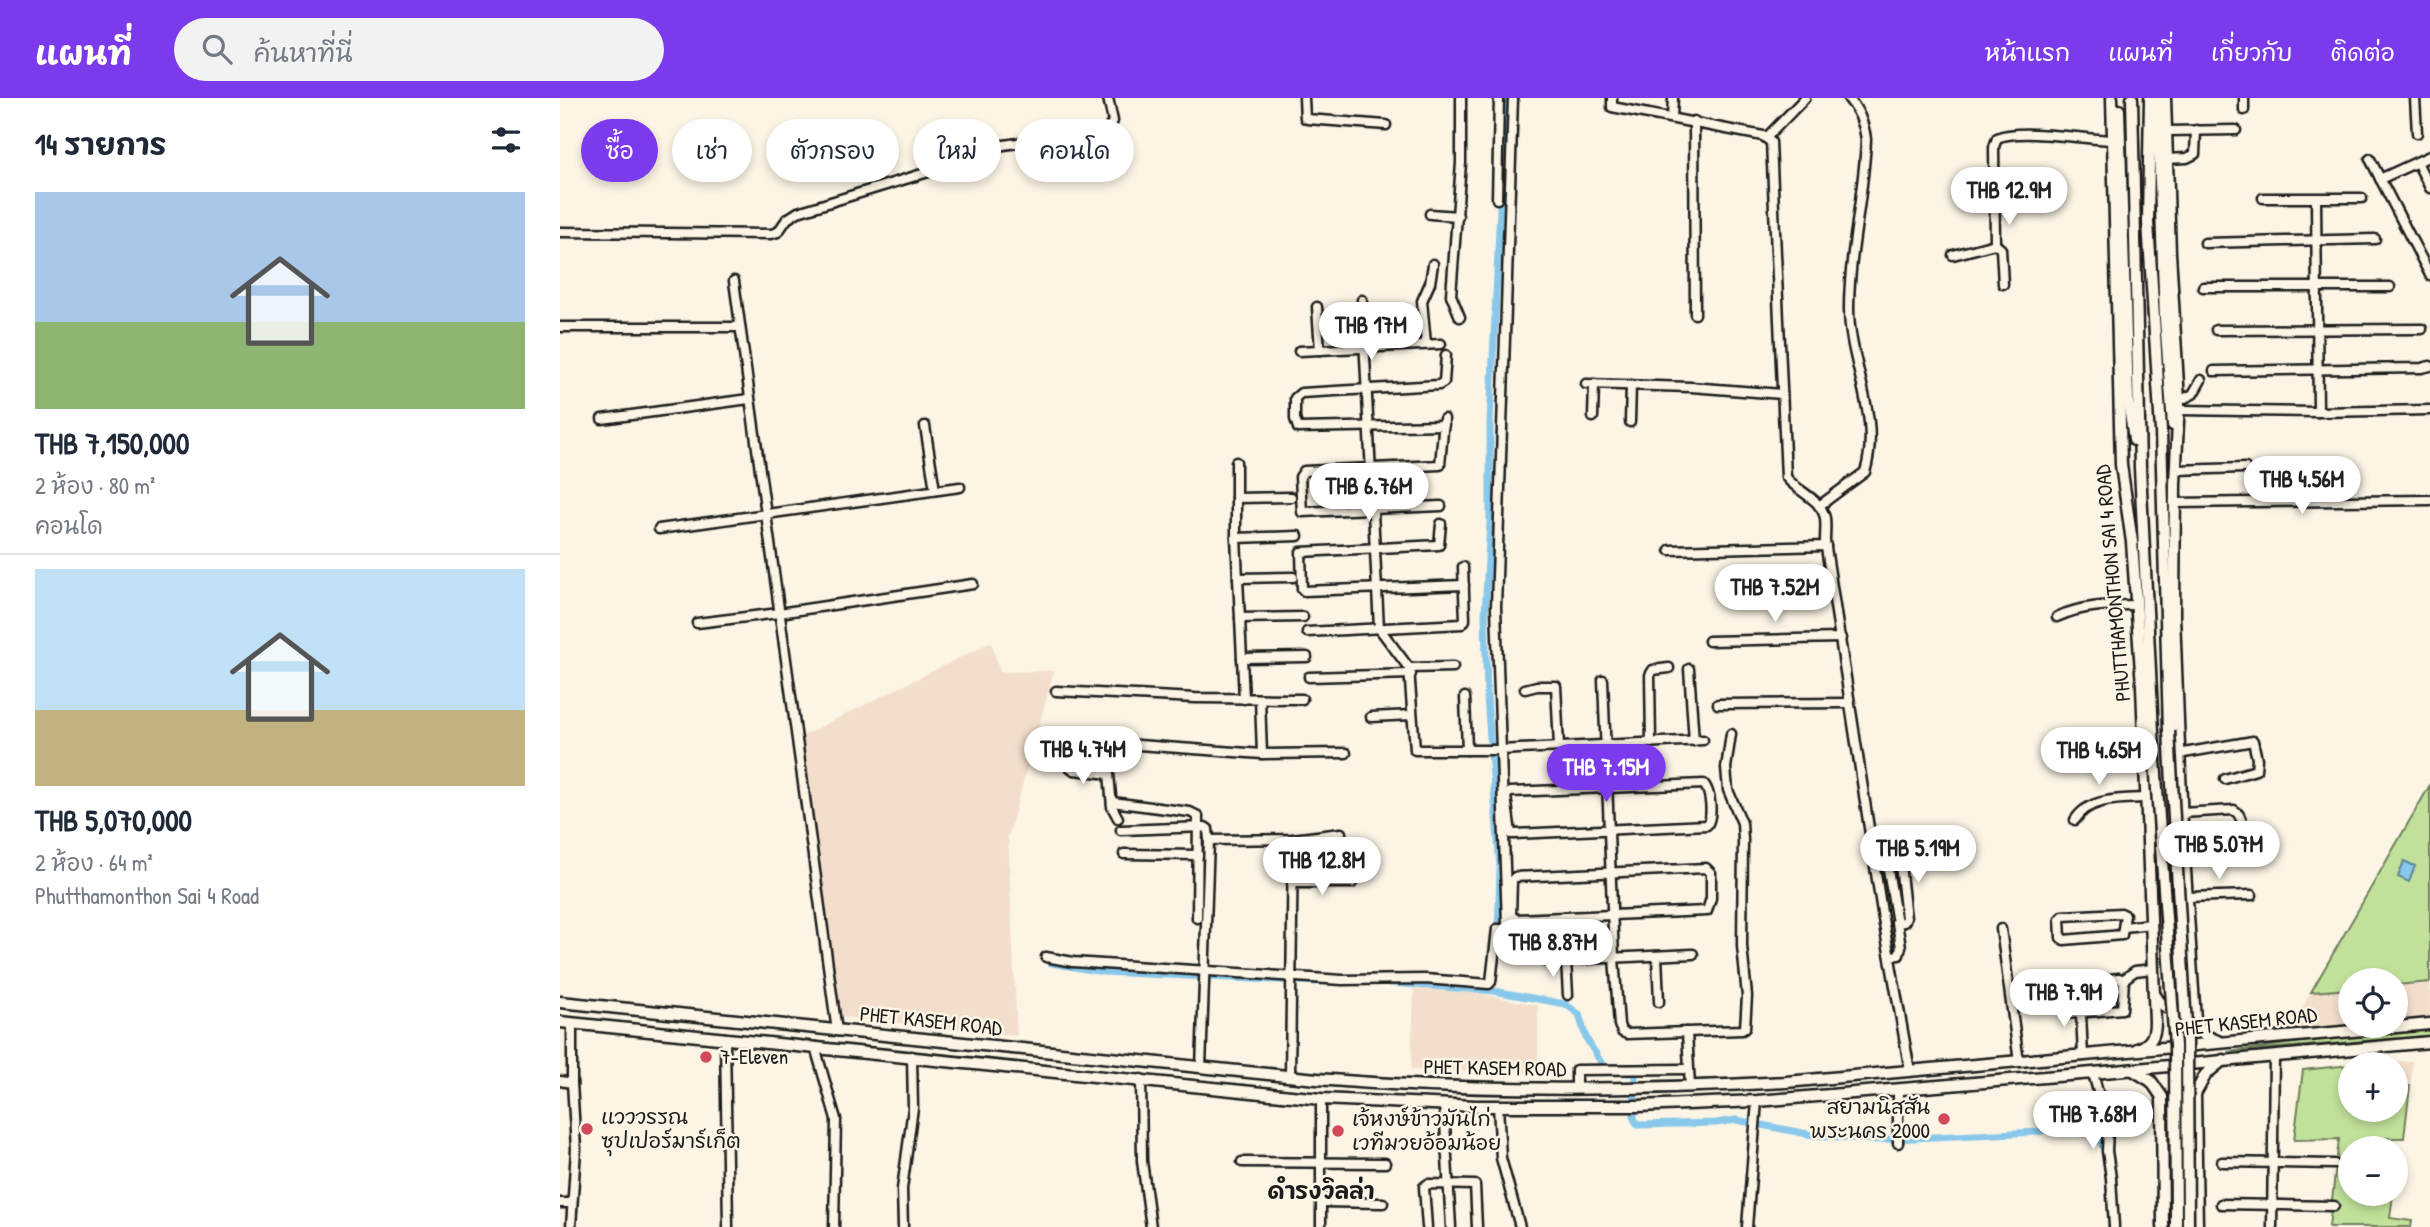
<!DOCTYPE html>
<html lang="th">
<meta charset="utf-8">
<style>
body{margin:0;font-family:"Patrick Hand","Playpen Sans Thai",sans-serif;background:#f2f2f3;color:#1f2937;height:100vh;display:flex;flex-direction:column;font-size:26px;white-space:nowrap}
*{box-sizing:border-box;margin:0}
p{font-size:23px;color:#747a83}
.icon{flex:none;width:38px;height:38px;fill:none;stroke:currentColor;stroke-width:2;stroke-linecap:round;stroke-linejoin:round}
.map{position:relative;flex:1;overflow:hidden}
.drawer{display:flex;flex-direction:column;background:#fff;width:560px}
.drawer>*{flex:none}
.guide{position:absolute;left:21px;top:21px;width:665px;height:63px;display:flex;gap:14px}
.fabs{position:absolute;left:1778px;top:870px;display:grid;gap:14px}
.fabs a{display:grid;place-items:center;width:70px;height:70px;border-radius:50%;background:#fff;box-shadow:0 4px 10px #0003;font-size:35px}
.price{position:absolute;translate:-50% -60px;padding:0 16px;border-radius:24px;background:#fff;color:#222;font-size:23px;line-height:46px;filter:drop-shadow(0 2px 4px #0008)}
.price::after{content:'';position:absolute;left:50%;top:42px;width:21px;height:16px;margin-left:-10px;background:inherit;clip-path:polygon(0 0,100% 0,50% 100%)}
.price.selected{background:#7c3aed;color:#fff}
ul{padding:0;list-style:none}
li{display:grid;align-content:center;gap:14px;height:371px;padding:0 35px}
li+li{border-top:2px solid #e0e1e3}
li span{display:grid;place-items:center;height:217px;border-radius:0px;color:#555}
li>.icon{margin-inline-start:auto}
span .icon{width:126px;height:126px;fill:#fffc;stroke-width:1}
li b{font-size:30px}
h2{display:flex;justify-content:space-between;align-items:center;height:84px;padding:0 35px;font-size:30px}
.pill{padding:0 24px;border-radius:32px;background:#fff;box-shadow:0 4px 10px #0003;font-size:24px;line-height:63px}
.pill.selected{background:#7c3aed;color:#fff}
header{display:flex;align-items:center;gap:42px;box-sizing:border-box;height:98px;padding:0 35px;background:#7c3aed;color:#fff}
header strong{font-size:33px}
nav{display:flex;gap:38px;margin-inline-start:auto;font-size:24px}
.search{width:490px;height:63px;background:#f2f2f3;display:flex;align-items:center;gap:18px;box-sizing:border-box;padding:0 24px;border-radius:38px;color:#747a83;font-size:26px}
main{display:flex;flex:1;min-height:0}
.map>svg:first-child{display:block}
.built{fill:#f3decc}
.green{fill:#c1e19a;stroke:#6e7e5b;stroke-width:2}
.water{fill:#89c8ea;stroke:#5d8398;stroke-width:2}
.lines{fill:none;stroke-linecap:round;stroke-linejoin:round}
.canal{stroke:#89c8ea;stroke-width:7}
.minor-casing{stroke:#1c1c1c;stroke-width:13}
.major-casing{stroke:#1c1c1c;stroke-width:15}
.minor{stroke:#fcf5e5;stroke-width:8}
.major{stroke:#fcf5e5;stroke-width:10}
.major-bridge-casing{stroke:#1c1c1c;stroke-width:15;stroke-linecap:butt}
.major-bridge{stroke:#fcf5e5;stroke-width:10}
.poi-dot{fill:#d1495b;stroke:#fcf5e5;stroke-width:2.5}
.labels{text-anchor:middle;stroke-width:5;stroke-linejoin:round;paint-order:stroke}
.street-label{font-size:21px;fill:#1c1c1c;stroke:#fcf5e5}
.poi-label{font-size:21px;fill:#1c1c1c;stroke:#fcf5e5;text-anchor:start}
.neighbourhood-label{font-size:23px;font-weight:bold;fill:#1c1c1c;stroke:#fcf5e5}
</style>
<header>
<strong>แผนที่</strong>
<div class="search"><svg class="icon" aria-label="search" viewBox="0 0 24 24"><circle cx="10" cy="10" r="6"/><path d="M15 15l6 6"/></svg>ค้นหาที่นี่</div>
<nav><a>หน้าแรก</a><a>แผนที่</a><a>เกี่ยวกับ</a><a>ติดต่อ</a></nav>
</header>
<main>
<section class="drawer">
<h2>14 รายการ<svg class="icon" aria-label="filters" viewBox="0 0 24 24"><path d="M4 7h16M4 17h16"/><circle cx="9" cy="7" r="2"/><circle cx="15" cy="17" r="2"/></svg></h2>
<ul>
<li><span style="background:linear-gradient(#a9c7e8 60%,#8fb573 0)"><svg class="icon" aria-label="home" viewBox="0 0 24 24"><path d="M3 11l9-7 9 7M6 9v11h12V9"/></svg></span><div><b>THB 7,150,000</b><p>2 ห้อง · 80 m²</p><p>คอนโด</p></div></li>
<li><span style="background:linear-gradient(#bfe0f5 65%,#c2b280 0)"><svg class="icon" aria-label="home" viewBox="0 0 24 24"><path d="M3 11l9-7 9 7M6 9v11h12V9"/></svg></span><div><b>THB 5,070,000</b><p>2 ห้อง · 64 m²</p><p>Phutthamonthon Sai 4 Road</p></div></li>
</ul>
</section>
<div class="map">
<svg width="1870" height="1129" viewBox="0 0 1870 1129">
<rect width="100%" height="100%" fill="#fcf5e5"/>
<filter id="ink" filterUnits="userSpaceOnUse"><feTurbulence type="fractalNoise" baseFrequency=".0143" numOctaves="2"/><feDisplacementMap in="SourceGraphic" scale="14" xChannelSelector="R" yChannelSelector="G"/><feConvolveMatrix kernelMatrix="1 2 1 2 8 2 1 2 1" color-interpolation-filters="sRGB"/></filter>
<g filter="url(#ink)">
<g class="built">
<polygon points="431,544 440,574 494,573 448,739 457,938 274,918 234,642"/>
<polygon points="1870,884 1870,921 1836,924 1836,887"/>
<polygon points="854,890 916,895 978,907 978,975 851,972"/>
<polygon points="1790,891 1790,927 1736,932 1734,925 1751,894"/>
<polygon points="1853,963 1850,988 1836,986 1836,966 1822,964"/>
</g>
<g class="green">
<polygon points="1870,687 1870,884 1836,887 1836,882 1790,882 1790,891 1751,894"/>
<polygon points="1870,931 1870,938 1668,954 1786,938"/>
<polygon points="1790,967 1790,1012 1836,1012 1836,986 1850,988 1844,1040 1818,1040 1817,1050 1790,1050 1790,1096 1833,1096 1830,1120 1852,1123 1851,1129 1769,1129 1779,1041 1734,1042 1743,972"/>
</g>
<polygon class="water" points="1844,763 1855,768 1849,784 1838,779"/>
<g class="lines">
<g class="canal">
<polyline points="938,837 940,769 927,600 925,516 930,424 930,325 944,24 943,0"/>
<polyline points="491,865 543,874 760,884"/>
<polyline points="831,885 934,893 1005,906 1019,916 1026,940 1047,974"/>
<polyline points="1068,975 1075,975 1074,1021 1078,1027 1156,1025 1176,1022 1253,1037 1312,1042 1477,1034 1517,1025 1528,1027 1534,1032 1546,1055"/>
</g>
<g class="minor-casing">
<g id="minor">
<polyline points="744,0 745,20 747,21 826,27"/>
<path d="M1052,0V9L1203,38L1211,44L1226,379C1237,394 1261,400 1265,420C1266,427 1265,436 1265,443L1323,821L1350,973"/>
<polyline points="1684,0 1684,12"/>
<polyline points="1855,0 1857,35"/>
<polyline points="1112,19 1113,0"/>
<polyline points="1134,23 1135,216"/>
<polyline points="1606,33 1676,32"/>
<polyline points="1206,40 1245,0"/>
<polyline points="1606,61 1627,60 1635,56 1636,32"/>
<polyline points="1810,61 1870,177"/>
<polyline points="1857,64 1870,90"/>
<polyline points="1820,81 1870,58"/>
<polyline points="1703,100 1802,100"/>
<polyline points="937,101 939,0"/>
<polyline points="1756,101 1758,314"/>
<polyline points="870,116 898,118"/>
<polyline points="0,134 211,136 218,134 227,121 238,114 388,68 423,50 548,32 553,23 548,0"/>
<polyline points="1645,145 1815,141"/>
<polyline points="1435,146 1441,151 1443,186"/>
<path d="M1393,157L1435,146L1434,49L1437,40C1458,30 1526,41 1552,42"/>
<polyline points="174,183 277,933"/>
<polyline points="1643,189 1830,189"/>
<polyline points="802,202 819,530 849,570 855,652 940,652 1143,642"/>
<polyline points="757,209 760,252"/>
<polyline points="900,219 891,197 901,65 901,0"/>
<polyline points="0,229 180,229"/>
<polyline points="1656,232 1862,231"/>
<polyline points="866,246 862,203 870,185 873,166"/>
<polyline points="739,253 881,246"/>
<polyline points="1654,273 1862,270 1870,268"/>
<polyline points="1026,286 1131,289 1222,296"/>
<polyline points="1619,303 1633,296 1641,282"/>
<polyline points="1619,312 1758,314 1870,312"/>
<polyline points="1033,319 1034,286"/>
<polyline points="42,321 189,301"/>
<polyline points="1070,324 1071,287"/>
<polyline points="884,327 738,330 735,321 735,300 741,295 879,287 884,284 886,257"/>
<polyline points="365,328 375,392"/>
<polyline points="676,364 676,440 684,601"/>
<polyline points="1615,372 1685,370"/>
<polyline points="676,400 731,399"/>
<polyline points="1614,405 1870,402"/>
<polyline points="881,408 742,414 740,379 744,373 880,367 884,321"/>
<path d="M1259,408L1305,374C1322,319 1289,266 1289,211C1289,154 1304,98 1306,41C1304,25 1299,12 1288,0"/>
<polyline points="881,426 879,447 741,454 742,491 744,493 904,487"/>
<polyline points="99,431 400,389"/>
<polyline points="676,440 738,438"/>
<polyline points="1110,452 1266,448"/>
<polyline points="678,480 733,479"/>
<path d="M1497,519C1522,507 1549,507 1577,507"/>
<polyline points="680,520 743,519"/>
<polyline points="137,525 219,515 413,486"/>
<polyline points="747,534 902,526 905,522 903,469"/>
<polyline points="1149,543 1281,540"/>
<polyline points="682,560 747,559"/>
<polyline points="849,570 893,569"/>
<polyline points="1129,571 1134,643"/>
<polyline points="749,579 851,576"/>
<polyline points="1043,582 1054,860 1059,927 1062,934 1067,936 1127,934 1130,989"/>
<polyline points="965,591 977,588 996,588 999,649"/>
<polyline points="496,593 635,600 742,601"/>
<polyline points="905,599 907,652"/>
<polyline points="700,601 702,656"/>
<polyline points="1158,606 1290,605"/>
<polyline points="811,619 852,617"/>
<polyline points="482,640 702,656 786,655"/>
<polyline points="1091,645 1090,577 1093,572 1109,570"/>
<polyline points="510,649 510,669 514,672 549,676 552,709 558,720"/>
<polyline points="1618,656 1693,643 1697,661 1696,672 1665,681"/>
<path d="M1144,686C1151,695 1153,718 1147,727L955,736H951L946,698L950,694Z"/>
<polyline points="552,704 630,714 638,718 637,820"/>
<path d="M1621,715L1674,712C1682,717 1682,726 1683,736L1664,738L1623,748"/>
<path d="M1515,722C1529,699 1563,701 1587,700"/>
<polyline points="561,732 645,729 648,731 649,742 733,741 781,735"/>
<polyline points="1324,747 1341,849 1339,857 1330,858"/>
<polyline points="1318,748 1333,745 1338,748 1346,820 1344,824 1336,825"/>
<polyline points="564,756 638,757"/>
<polygon points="1146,770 1151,775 1151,800 1147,813 957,821 951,818 952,782 955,779"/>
<polyline points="732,785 792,785"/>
<polyline points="1626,799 1692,797"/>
<polygon points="1561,815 1565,817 1562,837 1504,842 1501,840 1500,821 1503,818"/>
<polyline points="1564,829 1591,826"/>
<polyline points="945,831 947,844 965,856"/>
<polyline points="1441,831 1459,964"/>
<polyline points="1097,858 1099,904"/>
<polyline points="486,859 513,864 782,882 865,881 929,886 931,884 937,831 945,831 947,826 936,509 953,0"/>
<polyline points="1006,862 1008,897"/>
<polyline points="984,863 1133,856"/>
<polygon points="1559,880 1564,883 1562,911 1504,916 1501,890 1504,886"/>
<polyline points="1564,881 1575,873 1592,871"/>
<polyline points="1521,916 1523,958"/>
<polyline points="1127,934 1182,932 1185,930 1187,898 1182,848 1183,742 1182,725 1168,692 1166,670 1171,636"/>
<polyline points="165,940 168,1129"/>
<polyline points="255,949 276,1021 274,1129"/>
<polyline points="641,970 649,742"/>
<polyline points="1533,975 1548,1031 1547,1053 1551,1080 1554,1129"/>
<polyline points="730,979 733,741"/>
<polyline points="581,981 582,1063 591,1129"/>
<polyline points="0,983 12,985"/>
<polyline points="1016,991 1016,972 1128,971"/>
<polyline points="1338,991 1338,1045"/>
<polyline points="884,1007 891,1129"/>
<polyline points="938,1008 941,1060 960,1129"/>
<polyline points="682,1064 825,1065"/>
<polyline points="1662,1064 1774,1066"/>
<polyline points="761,1104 823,1105"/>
<polyline points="0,1105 12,1105"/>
<polyline points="1661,1106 1774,1108"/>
<polyline points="11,1129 16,1051 12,985 12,925"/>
<polyline points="343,1129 342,1091 353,1010 352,958"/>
<polyline points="761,1129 761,1001"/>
<polyline points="867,1129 864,1089 868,1086 915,1087 917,1129"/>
<polyline points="1187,1129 1197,1003"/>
<polyline points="1712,1129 1714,958"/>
</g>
</g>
<g class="major-casing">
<g id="major">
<path d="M1552,0L1561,367L1572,444L1582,588L1595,924C1595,938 1591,946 1577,951"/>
<polyline points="1572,0 1580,370 1593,634"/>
<polyline points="1590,0 1588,124 1601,333 1609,633"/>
<polyline points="1597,0 1605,221 1613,327"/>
<polyline points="1605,0 1610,155 1619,303 1615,386 1614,517 1622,727 1635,922 1644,937 1660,944"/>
<polyline points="1559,12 1568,302 1574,342"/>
<path d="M1595,897C1603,912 1618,917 1629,903"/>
<path d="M0,904L757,981C913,994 1069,993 1226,984L1870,926"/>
<polyline points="0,924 761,1001 916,1008 1079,1008 1197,1003 1533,975 1870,944"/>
<polyline points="1573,972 1591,983 1602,999 1603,1129"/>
<polyline points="1637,1129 1635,996 1646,976 1663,962"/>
</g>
</g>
<use href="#minor" class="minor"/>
<use href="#major" class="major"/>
<g class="major-bridge-casing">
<g id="major-bridge">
<polyline points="1609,633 1627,945 1628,1129"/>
<polyline points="1593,634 1615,948 1616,1129"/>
</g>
</g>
<use href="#major-bridge" class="major-bridge"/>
</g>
</g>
<g class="poi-dot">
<circle cx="146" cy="959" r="7"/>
<circle cx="1384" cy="1021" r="7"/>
<circle cx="27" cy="1031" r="7"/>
<circle cx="778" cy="1033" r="7"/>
</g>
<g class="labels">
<g class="street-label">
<text transform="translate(1553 485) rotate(-95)" y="7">PHUTTHAMONTHON SAI 4 ROAD</text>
<text transform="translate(371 923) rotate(6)" y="7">PHET KASEM ROAD</text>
<text transform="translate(1686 924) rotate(-6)" y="7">PHET KASEM ROAD</text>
<text transform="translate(935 970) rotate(1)" y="7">PHET KASEM ROAD</text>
</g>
<g class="poi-label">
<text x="160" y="966">7-Eleven</text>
<text x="1370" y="1016" text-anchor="end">สยามนิสสัน<tspan x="1370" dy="24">พระนคร 2000</tspan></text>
<text x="41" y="1026">แวววรรณ<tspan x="41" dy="24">ซุปเปอร์มาร์เก็ต</tspan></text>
<text x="792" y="1028">เจ้หงษ์ข้าวมันไก่<tspan x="792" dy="24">เวทีมวยอ้อมน้อย</tspan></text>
</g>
<g class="neighbourhood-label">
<text x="761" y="1101">ดำรงวิลล่า</text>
</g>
</g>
</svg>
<div class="fabs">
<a><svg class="icon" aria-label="locate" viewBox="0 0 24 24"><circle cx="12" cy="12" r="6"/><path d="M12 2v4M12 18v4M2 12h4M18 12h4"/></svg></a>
<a>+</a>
<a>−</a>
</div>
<b class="price" style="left:1449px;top:129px">THB 12.9M</b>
<b class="price" style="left:811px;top:264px">THB 17M</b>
<b class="price" style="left:1742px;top:418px">THB 4.56M</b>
<b class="price" style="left:809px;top:425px">THB 6.76M</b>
<b class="price" style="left:1215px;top:526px">THB 7.52M</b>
<b class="price" style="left:523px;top:688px">THB 4.74M</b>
<b class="price" style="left:1539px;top:689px">THB 4.65M</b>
<b class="price selected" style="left:1046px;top:706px">THB 7.15M</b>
<b class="price" style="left:1659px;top:783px">THB 5.07M</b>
<b class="price" style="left:1358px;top:787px">THB 5.19M</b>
<b class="price" style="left:762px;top:799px">THB 12.8M</b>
<b class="price" style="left:993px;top:881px">THB 8.87M</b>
<b class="price" style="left:1504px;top:931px">THB 7.9M</b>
<b class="price" style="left:1533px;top:1053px">THB 7.68M</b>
<div class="guide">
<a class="pill selected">ซื้อ</a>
<a class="pill">เช่า</a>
<a class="pill">ตัวกรอง</a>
<a class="pill">ใหม่</a>
<a class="pill">คอนโด</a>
</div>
</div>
</main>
